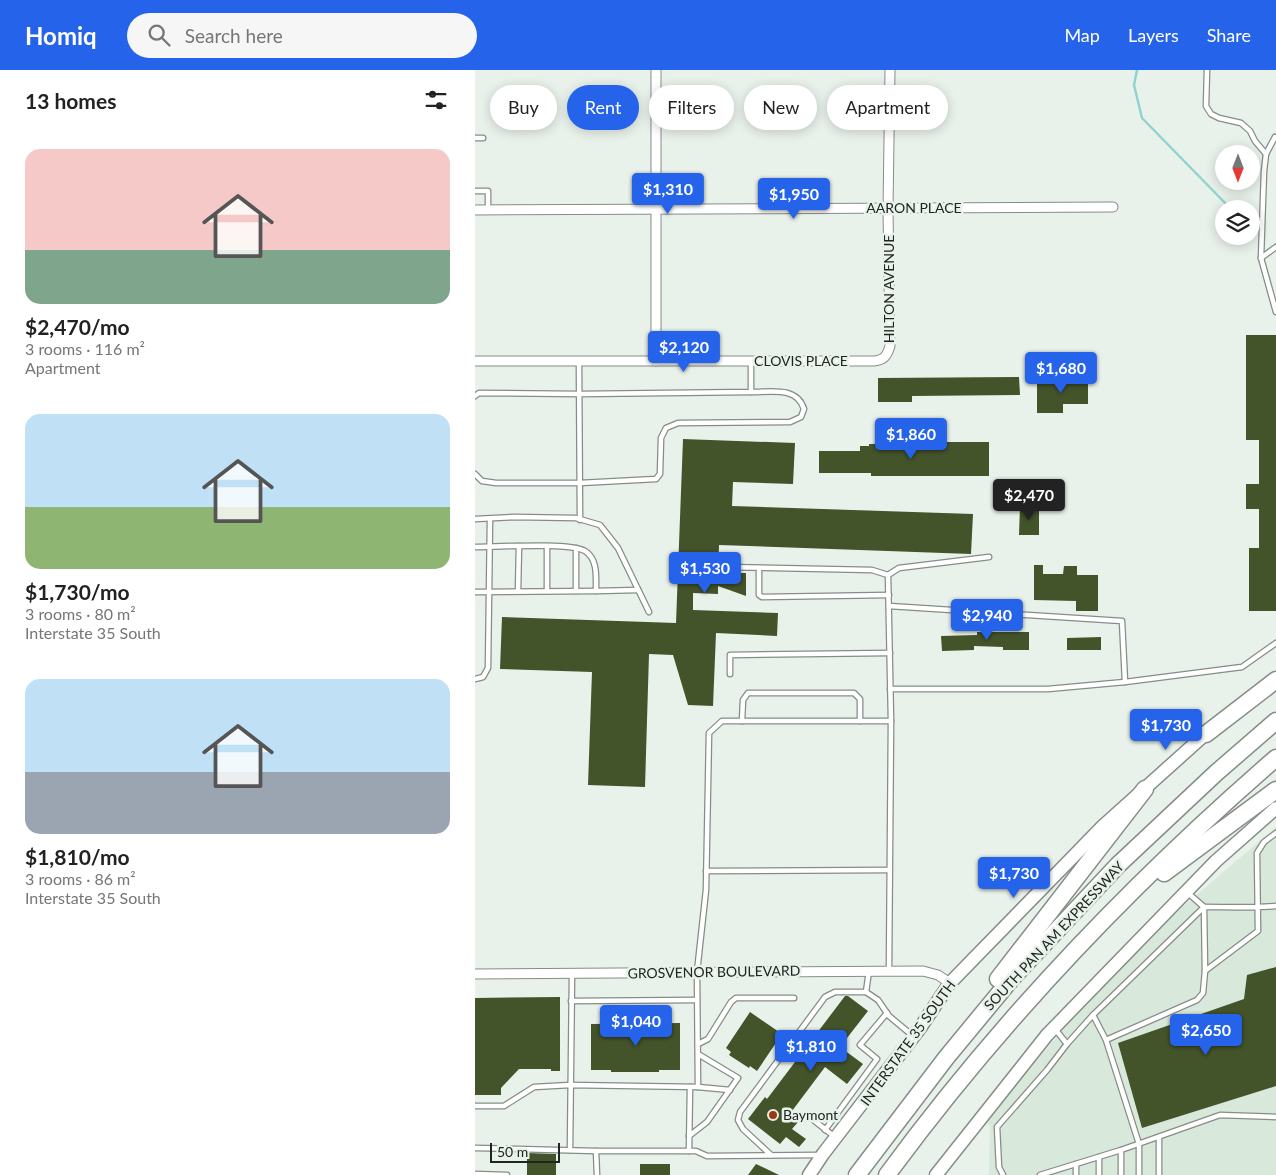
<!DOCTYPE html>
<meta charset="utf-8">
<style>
body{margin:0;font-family:Lato,sans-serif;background:#f6f6f6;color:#222;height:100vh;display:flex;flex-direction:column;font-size:19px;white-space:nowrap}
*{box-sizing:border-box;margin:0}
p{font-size:16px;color:#767676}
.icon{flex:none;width:28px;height:28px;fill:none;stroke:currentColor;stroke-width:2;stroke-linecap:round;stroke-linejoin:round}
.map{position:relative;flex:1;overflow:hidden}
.panel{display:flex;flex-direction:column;background:#fff;width:475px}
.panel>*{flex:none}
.top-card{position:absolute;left:15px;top:15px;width:475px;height:45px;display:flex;gap:10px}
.needle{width:32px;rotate:180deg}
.tools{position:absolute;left:740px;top:75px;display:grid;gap:10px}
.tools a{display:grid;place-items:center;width:45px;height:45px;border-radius:50%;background:#fff;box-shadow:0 2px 12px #0003;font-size:25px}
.scale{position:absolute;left:15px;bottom:12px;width:70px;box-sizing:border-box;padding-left:5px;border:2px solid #212522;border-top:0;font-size:14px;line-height:18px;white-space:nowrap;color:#212522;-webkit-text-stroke:4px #e9f2ea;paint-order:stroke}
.price{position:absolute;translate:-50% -42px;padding:0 11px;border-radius:5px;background:#2563eb;color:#fff;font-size:16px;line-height:32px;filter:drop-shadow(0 1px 2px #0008)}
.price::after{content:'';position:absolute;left:50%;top:30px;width:15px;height:11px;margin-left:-8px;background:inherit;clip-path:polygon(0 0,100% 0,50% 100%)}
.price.selected{background:#222;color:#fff}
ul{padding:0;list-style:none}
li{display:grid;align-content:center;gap:10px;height:265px;padding:0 25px}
li span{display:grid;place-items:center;height:155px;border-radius:15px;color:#555}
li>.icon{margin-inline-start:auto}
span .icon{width:90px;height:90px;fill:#fffc;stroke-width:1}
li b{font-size:21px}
h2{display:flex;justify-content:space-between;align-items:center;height:60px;padding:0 25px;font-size:21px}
.tag{padding:0 18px;border-radius:22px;background:#fff;box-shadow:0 2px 12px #0003;font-size:18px;line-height:45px}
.tag.selected{background:#2563eb;color:#fff}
header{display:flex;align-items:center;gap:30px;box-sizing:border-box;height:70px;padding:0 25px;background:#2563eb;color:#fff}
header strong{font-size:24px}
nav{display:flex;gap:28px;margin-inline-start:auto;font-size:18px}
.search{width:350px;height:45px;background:#f6f6f6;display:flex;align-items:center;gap:12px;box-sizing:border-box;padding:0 18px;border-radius:28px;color:#767676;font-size:19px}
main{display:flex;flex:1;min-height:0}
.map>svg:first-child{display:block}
.built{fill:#d8e8da}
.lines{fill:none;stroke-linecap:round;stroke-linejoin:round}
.stream{stroke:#91d3d0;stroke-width:2.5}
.building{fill:#43532a}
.service-casing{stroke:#858d86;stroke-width:7}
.minor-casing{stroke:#858d86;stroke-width:11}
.secondary-casing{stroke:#858d86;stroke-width:15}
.motorway-casing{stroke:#858d86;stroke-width:19}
.service{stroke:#fff;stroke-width:4.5}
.minor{stroke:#fff;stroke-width:9}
.secondary{stroke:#fff;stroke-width:12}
.motorway{stroke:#fff;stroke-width:16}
.poi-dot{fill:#9e3715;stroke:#e9f2ea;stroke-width:2}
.labels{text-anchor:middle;stroke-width:5;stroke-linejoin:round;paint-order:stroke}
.street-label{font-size:14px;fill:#212522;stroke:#e9f2ea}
.poi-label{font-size:14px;fill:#212522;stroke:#e9f2ea;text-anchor:start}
</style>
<header>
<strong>Homiq</strong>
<div class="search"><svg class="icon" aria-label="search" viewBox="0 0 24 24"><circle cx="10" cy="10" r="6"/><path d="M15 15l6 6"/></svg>Search here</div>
<nav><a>Map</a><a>Layers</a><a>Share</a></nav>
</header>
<main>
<section class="panel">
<h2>13 homes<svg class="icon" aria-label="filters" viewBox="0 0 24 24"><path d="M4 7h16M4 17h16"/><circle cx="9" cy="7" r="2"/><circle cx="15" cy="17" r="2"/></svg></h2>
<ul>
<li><span style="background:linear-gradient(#f6c9c9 65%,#7fa58c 0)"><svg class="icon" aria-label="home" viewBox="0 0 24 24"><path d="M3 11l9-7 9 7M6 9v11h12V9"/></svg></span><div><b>$2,470/mo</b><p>3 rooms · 116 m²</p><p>Apartment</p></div></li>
<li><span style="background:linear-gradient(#bfe0f5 60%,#8fb573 0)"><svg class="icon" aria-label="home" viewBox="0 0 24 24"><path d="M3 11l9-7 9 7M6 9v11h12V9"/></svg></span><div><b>$1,730/mo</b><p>3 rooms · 80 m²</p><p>Interstate 35 South</p></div></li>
<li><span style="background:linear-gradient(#bfe0f5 60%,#9aa5b1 0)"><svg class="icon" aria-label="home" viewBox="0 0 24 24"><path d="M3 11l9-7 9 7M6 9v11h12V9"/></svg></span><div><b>$1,810/mo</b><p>3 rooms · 86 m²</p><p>Interstate 35 South</p></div></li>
</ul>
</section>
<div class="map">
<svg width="801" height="1105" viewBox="0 0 801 1105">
<rect width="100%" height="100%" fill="#e9f2ea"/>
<polygon class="built" points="801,757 801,1105 514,1105 515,1056 510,1051 598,948 670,869"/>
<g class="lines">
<polyline class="stream" points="662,0 659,15 667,48 756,139"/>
</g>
<g class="building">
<polygon points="771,265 801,265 801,541 774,541 774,478 784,478 784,439 771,439 771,414 784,414 784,370 771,370"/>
<polygon points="544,307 545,325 437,326 437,332 403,332 403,308"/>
<polygon points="562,308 613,308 613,334 588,334 588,343 562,343"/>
<polygon points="208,369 320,373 318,414 258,412 257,436 498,444 496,484 244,475 243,503 271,503 271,526 243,516 243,524 218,523 218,540 303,543 302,566 241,563 238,636 213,635 198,585 174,584 170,717 113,715 117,602 25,599 27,547 201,553"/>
<polygon points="467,372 514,372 514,406 396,406 396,403 344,403 344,381 385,381 385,376 394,376 394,374 467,373"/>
<polygon points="545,437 564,437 564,465 544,465"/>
<polygon points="559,495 568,495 568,504 588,504 589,496 602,496 602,505 623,505 623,541 601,541 601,531 559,530"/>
<polygon points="502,562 554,562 554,580 528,580 528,577 499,576 499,580 467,581 466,566 502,565"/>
<polygon points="626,567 626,580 592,580 592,568"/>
<polygon points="801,897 801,1016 667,1058 643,973 769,929 772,905"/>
<polygon points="370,926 373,926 393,941 365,977 388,994 372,1014 350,997 314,1045 323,1052 317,1059 331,1069 324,1077 311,1067 305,1074 273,1049 290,1027 292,1029"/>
<polygon points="85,927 85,1001 76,1001 76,999 44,999 26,1018 26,1025 0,1025 0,928"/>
<polygon points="275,942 307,964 282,1001 275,996 274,998 254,985 256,982 251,978"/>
<polygon points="205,953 205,1000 184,1000 184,1002 136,1002 136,1000 116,1000 116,954"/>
<polygon points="52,1083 81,1084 81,1105 52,1105"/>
<rect x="165" y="1094" width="30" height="11"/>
<polygon points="281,1094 304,1105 273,1105"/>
</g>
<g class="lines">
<g class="service-casing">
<g id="service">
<polyline points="732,0 731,36 736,44 744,48 766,53 775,61 780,71 791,84"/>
<polyline points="800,67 791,84 789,101 786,188 801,242"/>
<polyline points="0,68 8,68"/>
<polyline points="0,121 13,121 13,139"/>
<polyline points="786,188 801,177"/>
<polyline points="104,291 105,450"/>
<polyline points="0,326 4,323 105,324 276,322 276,291"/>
<path d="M0,404L7,411L21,413H105L181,409L185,404L186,368L191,358L203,353L315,352L326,347L329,339C322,316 296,322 276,322"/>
<polyline points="0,449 39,447 101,448 125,455 143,478 174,542"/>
<path d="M0,477C21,477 95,472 110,481C123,489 121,507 121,521L163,520"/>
<polyline points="250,497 397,500 413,505"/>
<polyline points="284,498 284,525 287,527 414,525"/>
<polyline points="43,521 44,476"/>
<polyline points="72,521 72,476"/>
<polyline points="101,521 101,478"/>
<polyline points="0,522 121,521"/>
<polyline points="414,536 647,551 650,612"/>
<polyline points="255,604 255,585 415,583"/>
<polyline points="0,609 8,607 13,598 15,449"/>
<polyline points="415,619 573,619 650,612 767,597 801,573"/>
<polyline points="267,651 268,630 273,623 379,623 385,629 385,651"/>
<path d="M801,763L789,772L782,783L783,861L730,901L729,837C753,837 777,838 801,836"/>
<polyline points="231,801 414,800"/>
<polyline points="414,901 416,651 413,505 424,498 514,487"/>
<polyline points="391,922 403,930 414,946 438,966"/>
<polyline points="96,931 222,930"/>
<polyline points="618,945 729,837 713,823"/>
<polyline points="580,959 592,974 618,945 631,970 664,1074 664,1105"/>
<polyline points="631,970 722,930 728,923 730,901"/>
<polyline points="223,974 233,969 256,932 261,928 319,928"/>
<polyline points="223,1017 255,1020"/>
<polyline points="0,1036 29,1036 59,1017 95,1015 223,1017 222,902 231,820 234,663 247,651 416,651"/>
<polyline points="332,1045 360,1067"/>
<polyline points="350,1060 402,989 385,975 412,943"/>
<polyline points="214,1066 232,1052 263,1008 223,984"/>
<polyline points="0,1078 121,1081 221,1081 232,1086 344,1085"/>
<polyline points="95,1080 97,904"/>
<polyline points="646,1080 646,1105"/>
<polyline points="121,1081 122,1105"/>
<polyline points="214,1081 215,1017"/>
<polyline points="296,1085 268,1059 263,1050 265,1042 350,927 360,922 391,922 394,901"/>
<polyline points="601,1094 601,1105"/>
<polyline points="0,1104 32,1105"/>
<polyline points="528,1105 524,1097 522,1057 572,1000 592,974"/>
<polyline points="565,1105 646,1080 745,1045 801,1047"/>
<polyline points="624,1105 624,1087"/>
<polyline points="684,1105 684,1067"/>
</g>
</g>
<g class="minor-casing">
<g id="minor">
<polyline points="181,0 181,291"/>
<polyline points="0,140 638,137"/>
<path d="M0,291H399C409,290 412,286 415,276L413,139L415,0"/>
<polyline points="0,904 448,901 463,905 475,913"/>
</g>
</g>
<g class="secondary-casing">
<g id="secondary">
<polyline points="334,1105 348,1084 445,958 475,913 628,756 736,659"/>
<polyline points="461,1105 572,965 741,791 801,738"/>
</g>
</g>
<g class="motorway-casing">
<g id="motorway">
<polyline points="731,664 801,610"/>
<polyline points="689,803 801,720"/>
<polyline points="523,909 670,719"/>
<polyline points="382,1105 471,988 537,908 643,795 741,703 801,651"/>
<path d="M412,1105C525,951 657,813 801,688"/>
</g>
</g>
<use href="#service" class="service"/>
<use href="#minor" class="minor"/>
<use href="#secondary" class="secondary"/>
<use href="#motorway" class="motorway"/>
</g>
<circle class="poi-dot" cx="298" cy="1045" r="5"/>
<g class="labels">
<g class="street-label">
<text x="439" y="143">AARON PLACE</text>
<text transform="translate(414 219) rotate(-90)" y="5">HILTON AVENUE</text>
<text x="326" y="296">CLOVIS PLACE</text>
<text transform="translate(579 866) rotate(-47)" y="5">SOUTH PAN AM EXPRESSWAY</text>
<text transform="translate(239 902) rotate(-1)" y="5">GROSVENOR BOULEVARD</text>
<text transform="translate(433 973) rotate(-54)" y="5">INTERSTATE 35 SOUTH</text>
</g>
<g class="poi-label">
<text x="308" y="1050">Baymont</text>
</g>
</g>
</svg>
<div class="tools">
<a><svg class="needle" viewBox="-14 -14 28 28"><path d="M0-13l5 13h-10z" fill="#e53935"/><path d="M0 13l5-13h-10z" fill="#767676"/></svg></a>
<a><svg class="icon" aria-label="layers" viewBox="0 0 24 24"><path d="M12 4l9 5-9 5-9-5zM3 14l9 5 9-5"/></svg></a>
</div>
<div class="scale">50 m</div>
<b class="price" style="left:193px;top:145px">$1,310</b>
<b class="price" style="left:319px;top:150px">$1,950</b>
<b class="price" style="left:209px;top:303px">$2,120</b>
<b class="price" style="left:586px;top:324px">$1,680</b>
<b class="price" style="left:436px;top:390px">$1,860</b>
<b class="price selected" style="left:554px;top:451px">$2,470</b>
<b class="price" style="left:230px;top:524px">$1,530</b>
<b class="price" style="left:512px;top:571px">$2,940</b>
<b class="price" style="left:691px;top:681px">$1,730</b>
<b class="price" style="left:539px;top:829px">$1,730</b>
<b class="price" style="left:161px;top:977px">$1,040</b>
<b class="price" style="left:731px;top:986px">$2,650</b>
<b class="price" style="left:336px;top:1002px">$1,810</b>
<div class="top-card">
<a class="tag">Buy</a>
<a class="tag selected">Rent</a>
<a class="tag">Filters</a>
<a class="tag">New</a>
<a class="tag">Apartment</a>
</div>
</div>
</main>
